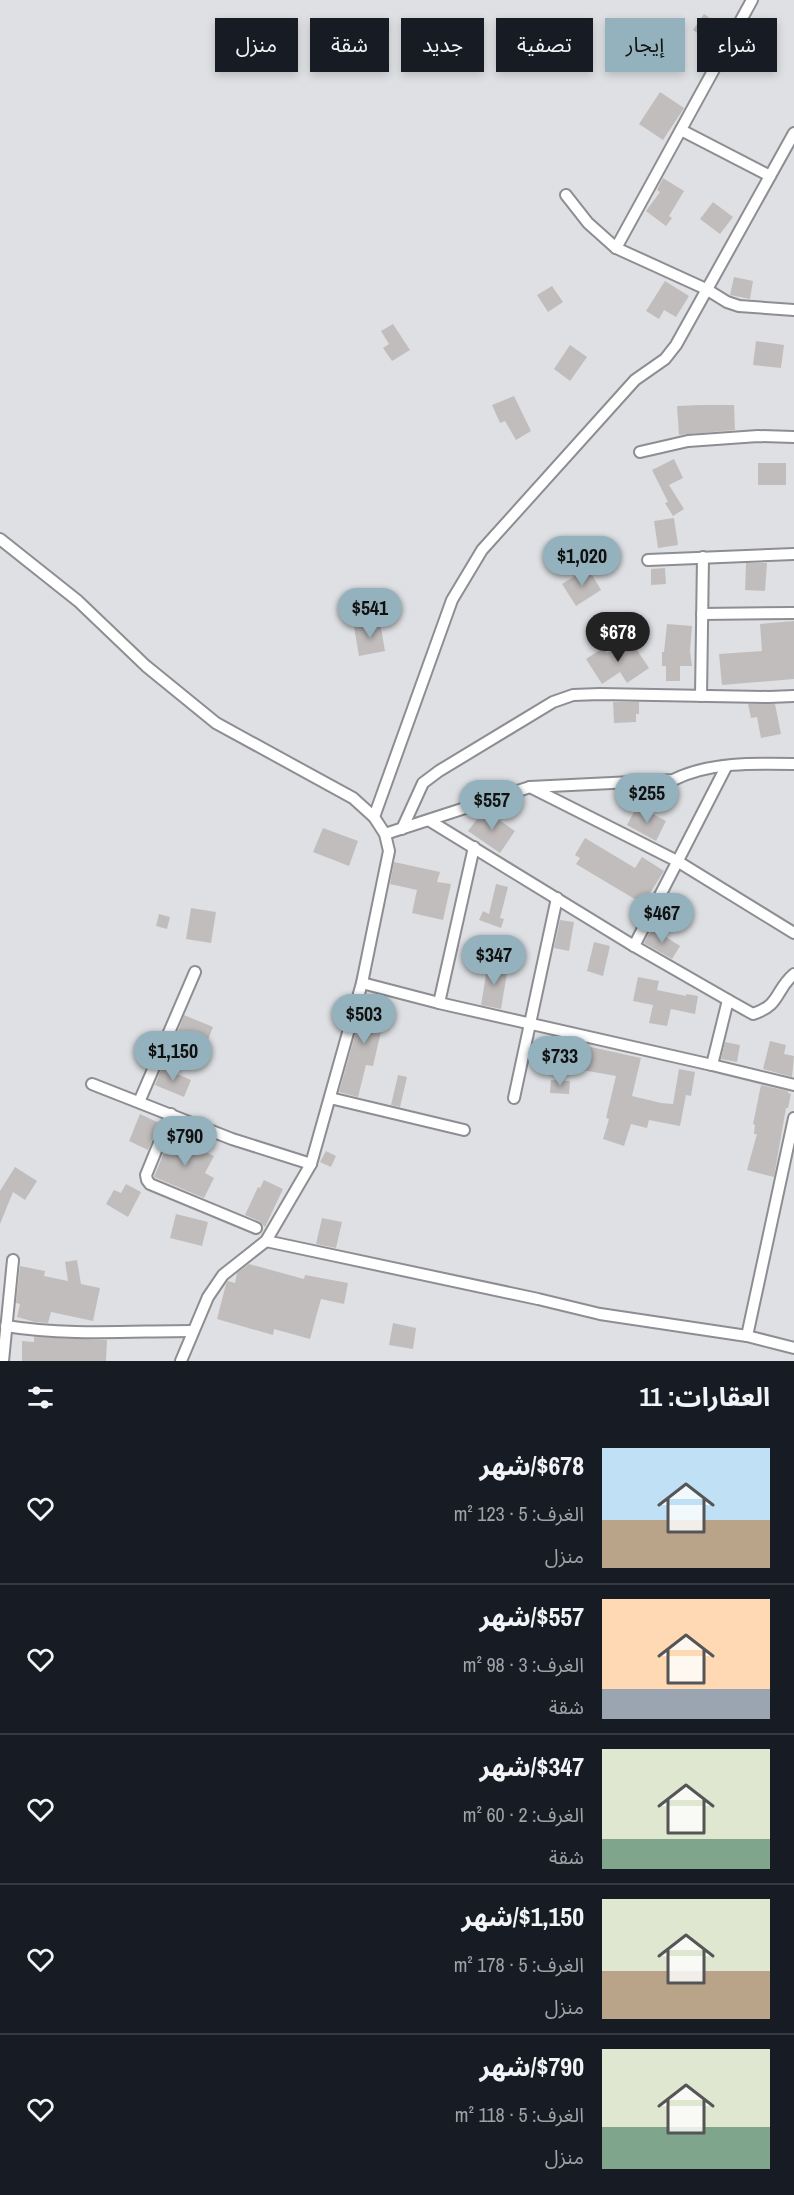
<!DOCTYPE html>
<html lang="ar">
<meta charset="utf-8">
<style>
body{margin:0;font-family:"Archivo Narrow","Noto Sans Arabic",sans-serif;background:#242831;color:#f1f3f6;direction:rtl;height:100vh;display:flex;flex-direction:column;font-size:22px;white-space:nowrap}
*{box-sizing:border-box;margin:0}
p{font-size:20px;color:#9ea1a6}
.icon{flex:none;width:33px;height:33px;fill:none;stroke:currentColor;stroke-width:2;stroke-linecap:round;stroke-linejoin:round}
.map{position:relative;height:1361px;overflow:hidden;direction:ltr}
.details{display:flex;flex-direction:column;background:#171b24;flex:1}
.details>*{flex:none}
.hud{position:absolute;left:18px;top:18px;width:759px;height:54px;direction:rtl;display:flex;gap:12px}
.price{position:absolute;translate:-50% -51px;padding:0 14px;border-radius:21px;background:#94b2bd;color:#111;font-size:20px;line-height:39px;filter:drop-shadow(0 2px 3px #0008)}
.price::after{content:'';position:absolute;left:50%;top:36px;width:18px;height:14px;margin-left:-9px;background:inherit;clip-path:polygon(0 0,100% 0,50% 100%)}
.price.selected{background:#222;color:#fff}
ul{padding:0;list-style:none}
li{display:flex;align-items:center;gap:18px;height:150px;padding:0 24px}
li+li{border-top:2px solid #363941}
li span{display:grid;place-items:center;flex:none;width:168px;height:120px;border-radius:0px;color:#555}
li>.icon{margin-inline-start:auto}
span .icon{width:72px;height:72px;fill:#fffc;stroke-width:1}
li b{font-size:26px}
h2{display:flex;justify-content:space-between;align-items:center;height:72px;padding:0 24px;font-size:26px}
.chip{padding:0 21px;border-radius:0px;background:#171b24;box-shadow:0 3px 9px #0003;font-size:21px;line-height:54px}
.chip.selected{background:#94b2bd;color:#111}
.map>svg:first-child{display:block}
.building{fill:#c2bdbd}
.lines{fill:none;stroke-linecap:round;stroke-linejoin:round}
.minor-casing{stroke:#8d8e92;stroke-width:14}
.minor{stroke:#fff;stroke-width:10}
</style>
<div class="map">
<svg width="794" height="1361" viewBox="0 0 794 1361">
<rect width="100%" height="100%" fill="#dee0e3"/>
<g class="building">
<polygon points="704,14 724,28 713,44 693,30"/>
<polygon points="660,92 684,108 663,140 639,124"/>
<polygon points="663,178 684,191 669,216 672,218 666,226 646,211 660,192 657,190"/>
<polygon points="713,202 733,217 720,234 700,219"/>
<polygon points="734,277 753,281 750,299 730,295"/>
<polygon points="665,281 689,296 676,317 664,310 659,319 646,311"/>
<polygon points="552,286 563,302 548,312 537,295"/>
<polygon points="393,324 410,350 392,361 383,348 389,344 381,331"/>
<polygon points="756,341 784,345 781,368 753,365"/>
<polygon points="570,345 587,357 570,381 554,369"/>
<polygon points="514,396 531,431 516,440 505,421 500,423 492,405"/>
<polygon points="700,405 734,405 735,430 679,435 677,406"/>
<polygon points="674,459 683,478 669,485 684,509 673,516 665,503 668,502 652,470"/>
<rect x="758" y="463" width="28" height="22"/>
<polygon points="674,518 678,545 658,548 654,521"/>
<polygon points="746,563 767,563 765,591 745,590"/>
<polygon points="588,568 601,590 576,606 562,584"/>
<polygon points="665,568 666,584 651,585 651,569"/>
<polygon points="794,621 794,679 722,685 719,654 762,651 760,624"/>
<polygon points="380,622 385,651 359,656 354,627"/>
<polygon points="667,624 692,626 690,651 692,666 680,666 680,681 666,681 666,666 662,666 662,652 664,652"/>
<polygon points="629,638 649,668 627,683 620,672 602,684 586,659 603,648 607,653"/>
<polygon points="613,702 639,702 639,714 636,714 636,722 614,723"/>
<polygon points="748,704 775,704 781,734 761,738 757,717 751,718"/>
<polygon points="484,810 515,831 500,853 468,831"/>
<polygon points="635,810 647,816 649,812 666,821 656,841 627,825"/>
<polygon points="323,828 358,841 349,866 313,852"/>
<polygon points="585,838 635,868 642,857 664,871 643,904 576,864 580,858 575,855"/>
<polygon points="394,862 440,872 437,882 451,884 443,920 412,913 417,890 390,884"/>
<polygon points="496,884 508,887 500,918 504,919 501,928 479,920 483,911 489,914"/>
<polygon points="191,908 216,912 211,943 186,939"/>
<polygon points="159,914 170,917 167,929 156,926"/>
<polygon points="560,920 574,922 569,951 554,948"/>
<polygon points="652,928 680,946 672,959 644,943"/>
<polygon points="594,942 610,946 603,976 587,971"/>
<polygon points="488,963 508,967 501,1009 481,1005"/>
<polygon points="638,977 659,981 657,990 686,996 686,994 698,996 695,1014 671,1009 667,1026 649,1023 653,1005 633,1001"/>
<polygon points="366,996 388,1001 373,1066 366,1065 358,1097 339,1092"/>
<polygon points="184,1015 213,1027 206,1045 177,1034"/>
<polygon points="770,1041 786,1045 784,1054 794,1056 792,1077 763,1069"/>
<polygon points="725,1042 740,1045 737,1062 721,1059"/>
<polygon points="586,1046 641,1058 632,1096 661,1103 673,1104 679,1069 695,1072 691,1096 686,1095 680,1126 649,1120 647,1128 631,1124 624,1146 603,1139 609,1119 606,1118 616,1076 582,1070"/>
<polygon points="162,1067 191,1080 184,1097 155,1085"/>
<polygon points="398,1075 407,1077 400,1107 391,1105"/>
<polygon points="551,1080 570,1081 569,1094 550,1093"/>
<polygon points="761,1085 788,1091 788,1093 791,1094 788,1108 786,1108 774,1177 747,1170 757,1134 754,1134 755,1125 753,1124"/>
<polygon points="140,1114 159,1123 148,1150 129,1141"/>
<polygon points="171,1135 214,1156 205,1173 214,1178 204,1198 154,1177"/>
<polygon points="326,1151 336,1156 331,1167 320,1162"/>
<polygon points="15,1167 37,1181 25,1200 13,1192 0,1224 0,1191"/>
<polygon points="264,1180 283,1189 265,1227 259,1221 245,1215 258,1187 260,1188"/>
<polygon points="126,1184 141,1192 128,1217 106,1204 114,1190 121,1193"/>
<polygon points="176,1214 208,1222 202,1246 170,1238"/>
<polygon points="322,1218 342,1222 336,1248 316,1244"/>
<polygon points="77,1260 81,1284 100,1288 93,1321 51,1312 48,1323 35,1322 17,1317 20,1304 16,1303 20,1266 45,1271 44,1276 68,1281 65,1262"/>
<polygon points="249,1264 304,1279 305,1275 348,1283 344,1304 321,1299 310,1339 274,1329 273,1335 217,1319 226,1284 228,1281 235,1283 237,1273"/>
<polygon points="393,1323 416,1328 413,1349 389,1345"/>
<polygon points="34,1337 107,1340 106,1361 22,1361 22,1341 34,1342"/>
</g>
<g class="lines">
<g class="minor-casing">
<g id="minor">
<polyline points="681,130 770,176"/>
<polyline points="566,195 588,223 616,248 706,289 727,302 739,306 794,310"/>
<polyline points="616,248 752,0"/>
<polyline points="640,452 688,441 758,436 794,437"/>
<polyline points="0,539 78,601 146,666 216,723 353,798 374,817 385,834 389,851 362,983 311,1164 266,1241 223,1275 208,1297 181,1361"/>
<polyline points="648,560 794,554"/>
<polyline points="702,614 794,613"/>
<polyline points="701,696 703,557"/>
<polyline points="530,787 677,861 794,933"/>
<polyline points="374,817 452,600 482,550 635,380 665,359 676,345 794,133"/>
<polyline points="430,821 634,946 728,1000"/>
<polyline points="402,829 423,783 439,771 553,702 573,695 600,694 769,697 794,696"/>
<path d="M385,834L530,787L673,780C709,762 754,763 794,764"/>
<polyline points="634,946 726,767"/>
<path d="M362,983L439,1003L712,1065L728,1000L753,1014C781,1005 775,990 794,974"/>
<polyline points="439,1003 474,847"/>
<polyline points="712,1065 794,1085"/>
<polyline points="92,1084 232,1139 311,1164"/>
<polyline points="330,1098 464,1130"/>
<polyline points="514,1098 557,898"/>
<polyline points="139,1102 195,972"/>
<polyline points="171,1114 146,1175 147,1180 150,1184 256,1228"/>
<polyline points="266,1241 538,1299 600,1314 747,1336 794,1348"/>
<path d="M6,1326C67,1336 131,1331 193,1331"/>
<polyline points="747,1336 794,1118"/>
<polyline points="3,1361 13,1260"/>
</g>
</g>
<use href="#minor" class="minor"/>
</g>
</svg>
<b class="price" style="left:582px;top:587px">$1,020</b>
<b class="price" style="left:370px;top:639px">$541</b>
<b class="price selected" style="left:618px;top:663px">$678</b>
<b class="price" style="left:647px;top:824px">$255</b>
<b class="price" style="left:492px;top:831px">$557</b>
<b class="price" style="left:662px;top:944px">$467</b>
<b class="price" style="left:494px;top:986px">$347</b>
<b class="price" style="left:364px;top:1045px">$503</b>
<b class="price" style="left:173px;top:1082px">$1,150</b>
<b class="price" style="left:560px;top:1087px">$733</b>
<b class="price" style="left:185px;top:1167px">$790</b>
<div class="hud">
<a class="chip">شراء</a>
<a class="chip selected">إيجار</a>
<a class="chip">تصفية</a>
<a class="chip">جديد</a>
<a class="chip">شقة</a>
<a class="chip">منزل</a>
</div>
</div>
<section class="details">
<h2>العقارات: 11<svg class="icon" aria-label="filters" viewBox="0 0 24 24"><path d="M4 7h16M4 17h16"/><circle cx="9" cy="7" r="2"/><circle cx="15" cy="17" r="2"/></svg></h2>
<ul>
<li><span style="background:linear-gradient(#bfe0f5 60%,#b9a48a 0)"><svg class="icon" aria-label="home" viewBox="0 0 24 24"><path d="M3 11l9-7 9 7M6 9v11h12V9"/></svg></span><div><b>$678/شهر</b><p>الغرف: 5 · 123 m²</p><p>منزل</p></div><svg class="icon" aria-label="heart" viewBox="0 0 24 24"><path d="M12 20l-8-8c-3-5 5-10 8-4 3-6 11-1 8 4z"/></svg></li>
<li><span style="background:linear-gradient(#ffd9b3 75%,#9aa5b1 0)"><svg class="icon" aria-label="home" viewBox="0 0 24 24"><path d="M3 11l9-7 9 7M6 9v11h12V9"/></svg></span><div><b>$557/شهر</b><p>الغرف: 3 · 98 m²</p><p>شقة</p></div><svg class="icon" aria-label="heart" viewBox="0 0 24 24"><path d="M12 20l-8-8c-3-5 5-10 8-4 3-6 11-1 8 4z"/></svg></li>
<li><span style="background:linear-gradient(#dfe7d0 75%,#7fa58c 0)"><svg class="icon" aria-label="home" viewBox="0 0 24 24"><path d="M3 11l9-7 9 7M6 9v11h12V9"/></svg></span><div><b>$347/شهر</b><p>الغرف: 2 · 60 m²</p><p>شقة</p></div><svg class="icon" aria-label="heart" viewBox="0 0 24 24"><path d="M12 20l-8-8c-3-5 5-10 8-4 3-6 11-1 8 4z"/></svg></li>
<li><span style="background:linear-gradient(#dfe7d0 60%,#b9a48a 0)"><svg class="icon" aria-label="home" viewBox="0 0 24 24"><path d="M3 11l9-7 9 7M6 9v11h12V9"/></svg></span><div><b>$1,150/شهر</b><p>الغرف: 5 · 178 m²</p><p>منزل</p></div><svg class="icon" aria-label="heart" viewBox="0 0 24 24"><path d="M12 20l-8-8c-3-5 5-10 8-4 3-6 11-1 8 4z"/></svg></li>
<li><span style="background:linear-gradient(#dfe7d0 65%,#7fa58c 0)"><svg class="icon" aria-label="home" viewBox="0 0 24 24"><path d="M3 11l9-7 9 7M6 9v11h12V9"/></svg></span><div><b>$790/شهر</b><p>الغرف: 5 · 118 m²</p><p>منزل</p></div><svg class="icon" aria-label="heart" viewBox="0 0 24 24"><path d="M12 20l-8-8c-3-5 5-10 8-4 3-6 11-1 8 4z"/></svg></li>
</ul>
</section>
